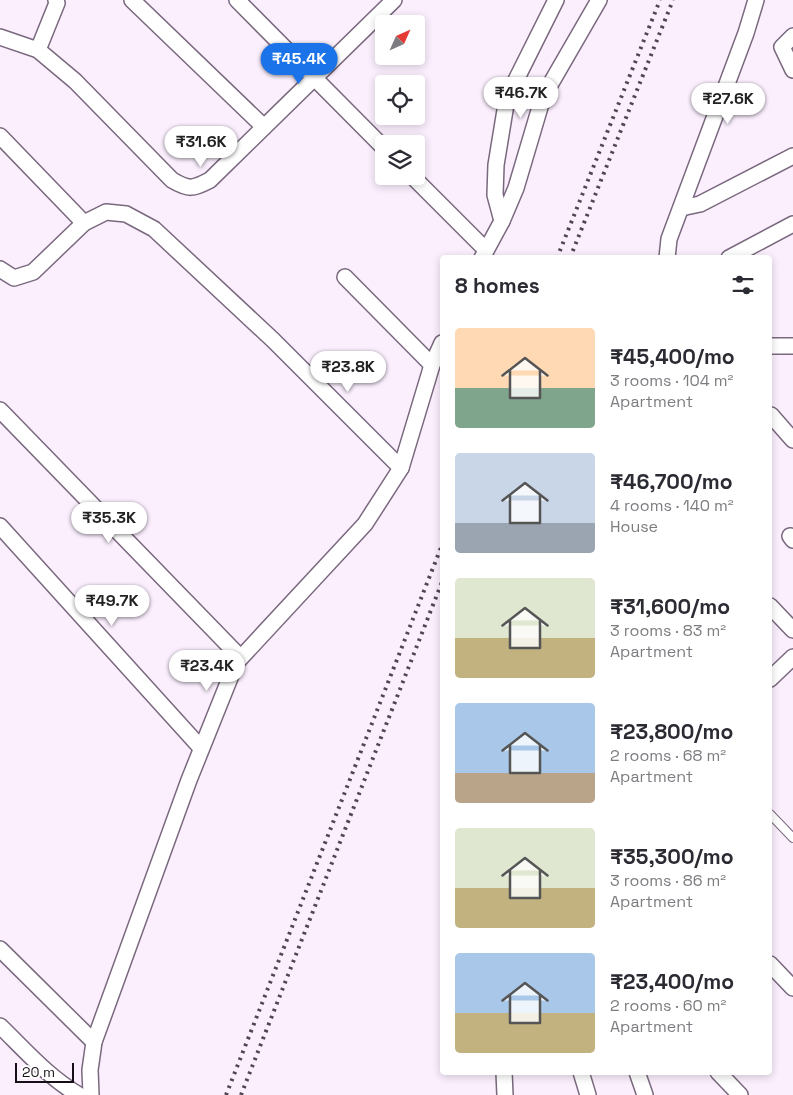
<!DOCTYPE html>
<meta charset="utf-8">
<style>
body{margin:0;font-family:"Space Grotesk",sans-serif;background:#f7f7f7;color:#2b2b33;height:100vh;display:flex;flex-direction:column;font-size:19px;white-space:nowrap}
*{box-sizing:border-box;margin:0}
p{font-size:16px;color:#7c7c81}
.icon{flex:none;width:28px;height:28px;fill:none;stroke:currentColor;stroke-width:2;stroke-linecap:round;stroke-linejoin:round}
.map{position:relative;flex:1;overflow:hidden}
.drawer{position:absolute;left:440px;top:255px;width:332px;height:820px;display:flex;flex-direction:column;background:#fff;border-radius:5px;box-shadow:0 2px 8px #0003}
.drawer>*{flex:none}
.needle{width:32px;rotate:45deg}
.buttons{position:absolute;left:375px;top:15px;display:grid;gap:10px}
.buttons a{display:grid;place-items:center;width:50px;height:50px;border-radius:5px;background:#fff;box-shadow:0 2px 8px #0003;font-size:25px}
.scale{position:absolute;left:15px;bottom:12px;width:59px;box-sizing:border-box;padding-left:5px;border:2px solid #160f18;border-top:0;font-size:14px;line-height:18px;white-space:nowrap;color:#160f18;-webkit-text-stroke:4px #fff;paint-order:stroke}
.price{position:absolute;translate:-50% -42px;padding:0 11px;border-radius:18px;background:#fff;color:#222;font-size:16px;line-height:32px;filter:drop-shadow(0 1px 2px #0008)}
.price::after{content:'';position:absolute;left:50%;top:30px;width:15px;height:11px;margin-left:-8px;background:inherit;clip-path:polygon(0 0,100% 0,50% 100%)}
.price.active{background:#1a73e8;color:#fff}
ul{padding:0;list-style:none}
li{display:flex;align-items:center;gap:15px;height:125px;padding:0 15px}
li span{display:grid;place-items:center;flex:none;width:140px;height:100px;border-radius:5px;color:#555}
li>.icon{margin-inline-start:auto}
span .icon{width:60px;height:60px;fill:#fffc;stroke-width:1}
li b{font-size:21px}
h2{display:flex;justify-content:space-between;align-items:center;height:60px;padding:0 15px;font-size:21px}
.map>svg:first-child{display:block}
.lines{fill:none;stroke-linecap:round;stroke-linejoin:round}
.service-casing{stroke:#7a687e;stroke-width:10}
.minor-casing{stroke:#7a687e;stroke-width:18}
.service{stroke:#fff;stroke-width:8}
.minor{stroke:#fff;stroke-width:15}
.rail{stroke:#4f4651;stroke-width:4;stroke-dasharray:2.5 5;stroke-linecap:butt}
</style>
<div class="map">
<svg width="793" height="1095" viewBox="0 0 793 1095">
<rect width="100%" height="100%" fill="#fbeffe"/>
<g class="lines">
<g class="service-casing">
<polyline id="service" points="770,814 793,838"/>
</g>
<g class="minor-casing">
<g id="minor">
<polyline points="132,0 264,127"/>
<polyline points="237,0 384,148"/>
<polyline points="793,36 782,47 793,70"/>
<path d="M0,37L38,50L75,81L172,180C189,190 193,189 210,180L394,0"/>
<polyline points="38,50 57,3 56,0"/>
<polyline points="0,136 84,223"/>
<polyline points="412,176 485,249"/>
<polyline points="681,208 700,204 793,156"/>
<polyline points="502,221 495,195 496,165 507,98 556,0"/>
<polyline points="482,258 502,221 516,188 543,97 599,0"/>
<polyline points="667,258 669,239 746,33 756,0"/>
<polyline points="729,258 793,224"/>
<polyline points="0,269 14,278 33,272 84,223 106,212 126,214 154,229 273,340 401,468"/>
<polyline points="345,277 432,365"/>
<polyline points="770,346 793,346"/>
<polyline points="0,410 240,657"/>
<polyline points="771,415 793,440"/>
<polyline points="0,526 201,748"/>
<polyline points="790,536 793,540"/>
<polyline points="770,606 793,630"/>
<polyline points="770,679 793,657"/>
<polyline points="0,949 94,1042"/>
<polyline points="770,964 793,988"/>
<path d="M0,1026C25,1050 49,1078 79,1095"/>
<polyline points="504,1072 505,1095"/>
<polyline points="581,1072 588,1095"/>
<polyline points="637,1072 645,1095"/>
<polyline points="718,1072 740,1095"/>
<polyline points="91,1095 90,1070 94,1042 189,780 236,663 365,524 401,468 432,365 442,343"/>
</g>
</g>
<use href="#service" class="service"/>
<use href="#minor" class="minor"/>
<g class="rail">
<polyline points="557,258 660,0"/>
<polyline points="570,258 673,0"/>
<polyline points="226,1095 442,545"/>
<polyline points="241,1095 442,582"/>
</g>
</g>
</svg>
<div class="buttons">
<a><svg class="needle" viewBox="-14 -14 28 28"><path d="M0-13l5 13h-10z" fill="#e53935"/><path d="M0 13l5-13h-10z" fill="#7c7c81"/></svg></a>
<a><svg class="icon" aria-label="locate" viewBox="0 0 24 24"><circle cx="12" cy="12" r="6"/><path d="M12 2v4M12 18v4M2 12h4M18 12h4"/></svg></a>
<a><svg class="icon" aria-label="layers" viewBox="0 0 24 24"><path d="M12 4l9 5-9 5-9-5zM3 14l9 5 9-5"/></svg></a>
</div>
<div class="scale">20 m</div>
<b class="price active" style="left:299px;top:85px">₹45.4K</b>
<b class="price" style="left:521px;top:119px">₹46.7K</b>
<b class="price" style="left:728px;top:125px">₹27.6K</b>
<b class="price" style="left:201px;top:168px">₹31.6K</b>
<b class="price" style="left:348px;top:393px">₹23.8K</b>
<b class="price" style="left:109px;top:544px">₹35.3K</b>
<b class="price" style="left:112px;top:627px">₹49.7K</b>
<b class="price" style="left:207px;top:692px">₹23.4K</b>
<section class="drawer">
<h2>8 homes<svg class="icon" aria-label="filters" viewBox="0 0 24 24"><path d="M4 7h16M4 17h16"/><circle cx="9" cy="7" r="2"/><circle cx="15" cy="17" r="2"/></svg></h2>
<ul>
<li><span style="background:linear-gradient(#ffd9b3 60%,#7fa58c 0)"><svg class="icon" aria-label="home" viewBox="0 0 24 24"><path d="M3 11l9-7 9 7M6 9v11h12V9"/></svg></span><div><b>₹45,400/mo</b><p>3 rooms · 104 m²</p><p>Apartment</p></div></li>
<li><span style="background:linear-gradient(#c9d6e8 70%,#9aa5b1 0)"><svg class="icon" aria-label="home" viewBox="0 0 24 24"><path d="M3 11l9-7 9 7M6 9v11h12V9"/></svg></span><div><b>₹46,700/mo</b><p>4 rooms · 140 m²</p><p>House</p></div></li>
<li><span style="background:linear-gradient(#dfe7d0 60%,#c2b280 0)"><svg class="icon" aria-label="home" viewBox="0 0 24 24"><path d="M3 11l9-7 9 7M6 9v11h12V9"/></svg></span><div><b>₹31,600/mo</b><p>3 rooms · 83 m²</p><p>Apartment</p></div></li>
<li><span style="background:linear-gradient(#a9c7e8 70%,#b9a48a 0)"><svg class="icon" aria-label="home" viewBox="0 0 24 24"><path d="M3 11l9-7 9 7M6 9v11h12V9"/></svg></span><div><b>₹23,800/mo</b><p>2 rooms · 68 m²</p><p>Apartment</p></div></li>
<li><span style="background:linear-gradient(#dfe7d0 60%,#c2b280 0)"><svg class="icon" aria-label="home" viewBox="0 0 24 24"><path d="M3 11l9-7 9 7M6 9v11h12V9"/></svg></span><div><b>₹35,300/mo</b><p>3 rooms · 86 m²</p><p>Apartment</p></div></li>
<li><span style="background:linear-gradient(#a9c7e8 60%,#c2b280 0)"><svg class="icon" aria-label="home" viewBox="0 0 24 24"><path d="M3 11l9-7 9 7M6 9v11h12V9"/></svg></span><div><b>₹23,400/mo</b><p>2 rooms · 60 m²</p><p>Apartment</p></div></li>
</ul>
</section>
</div>
